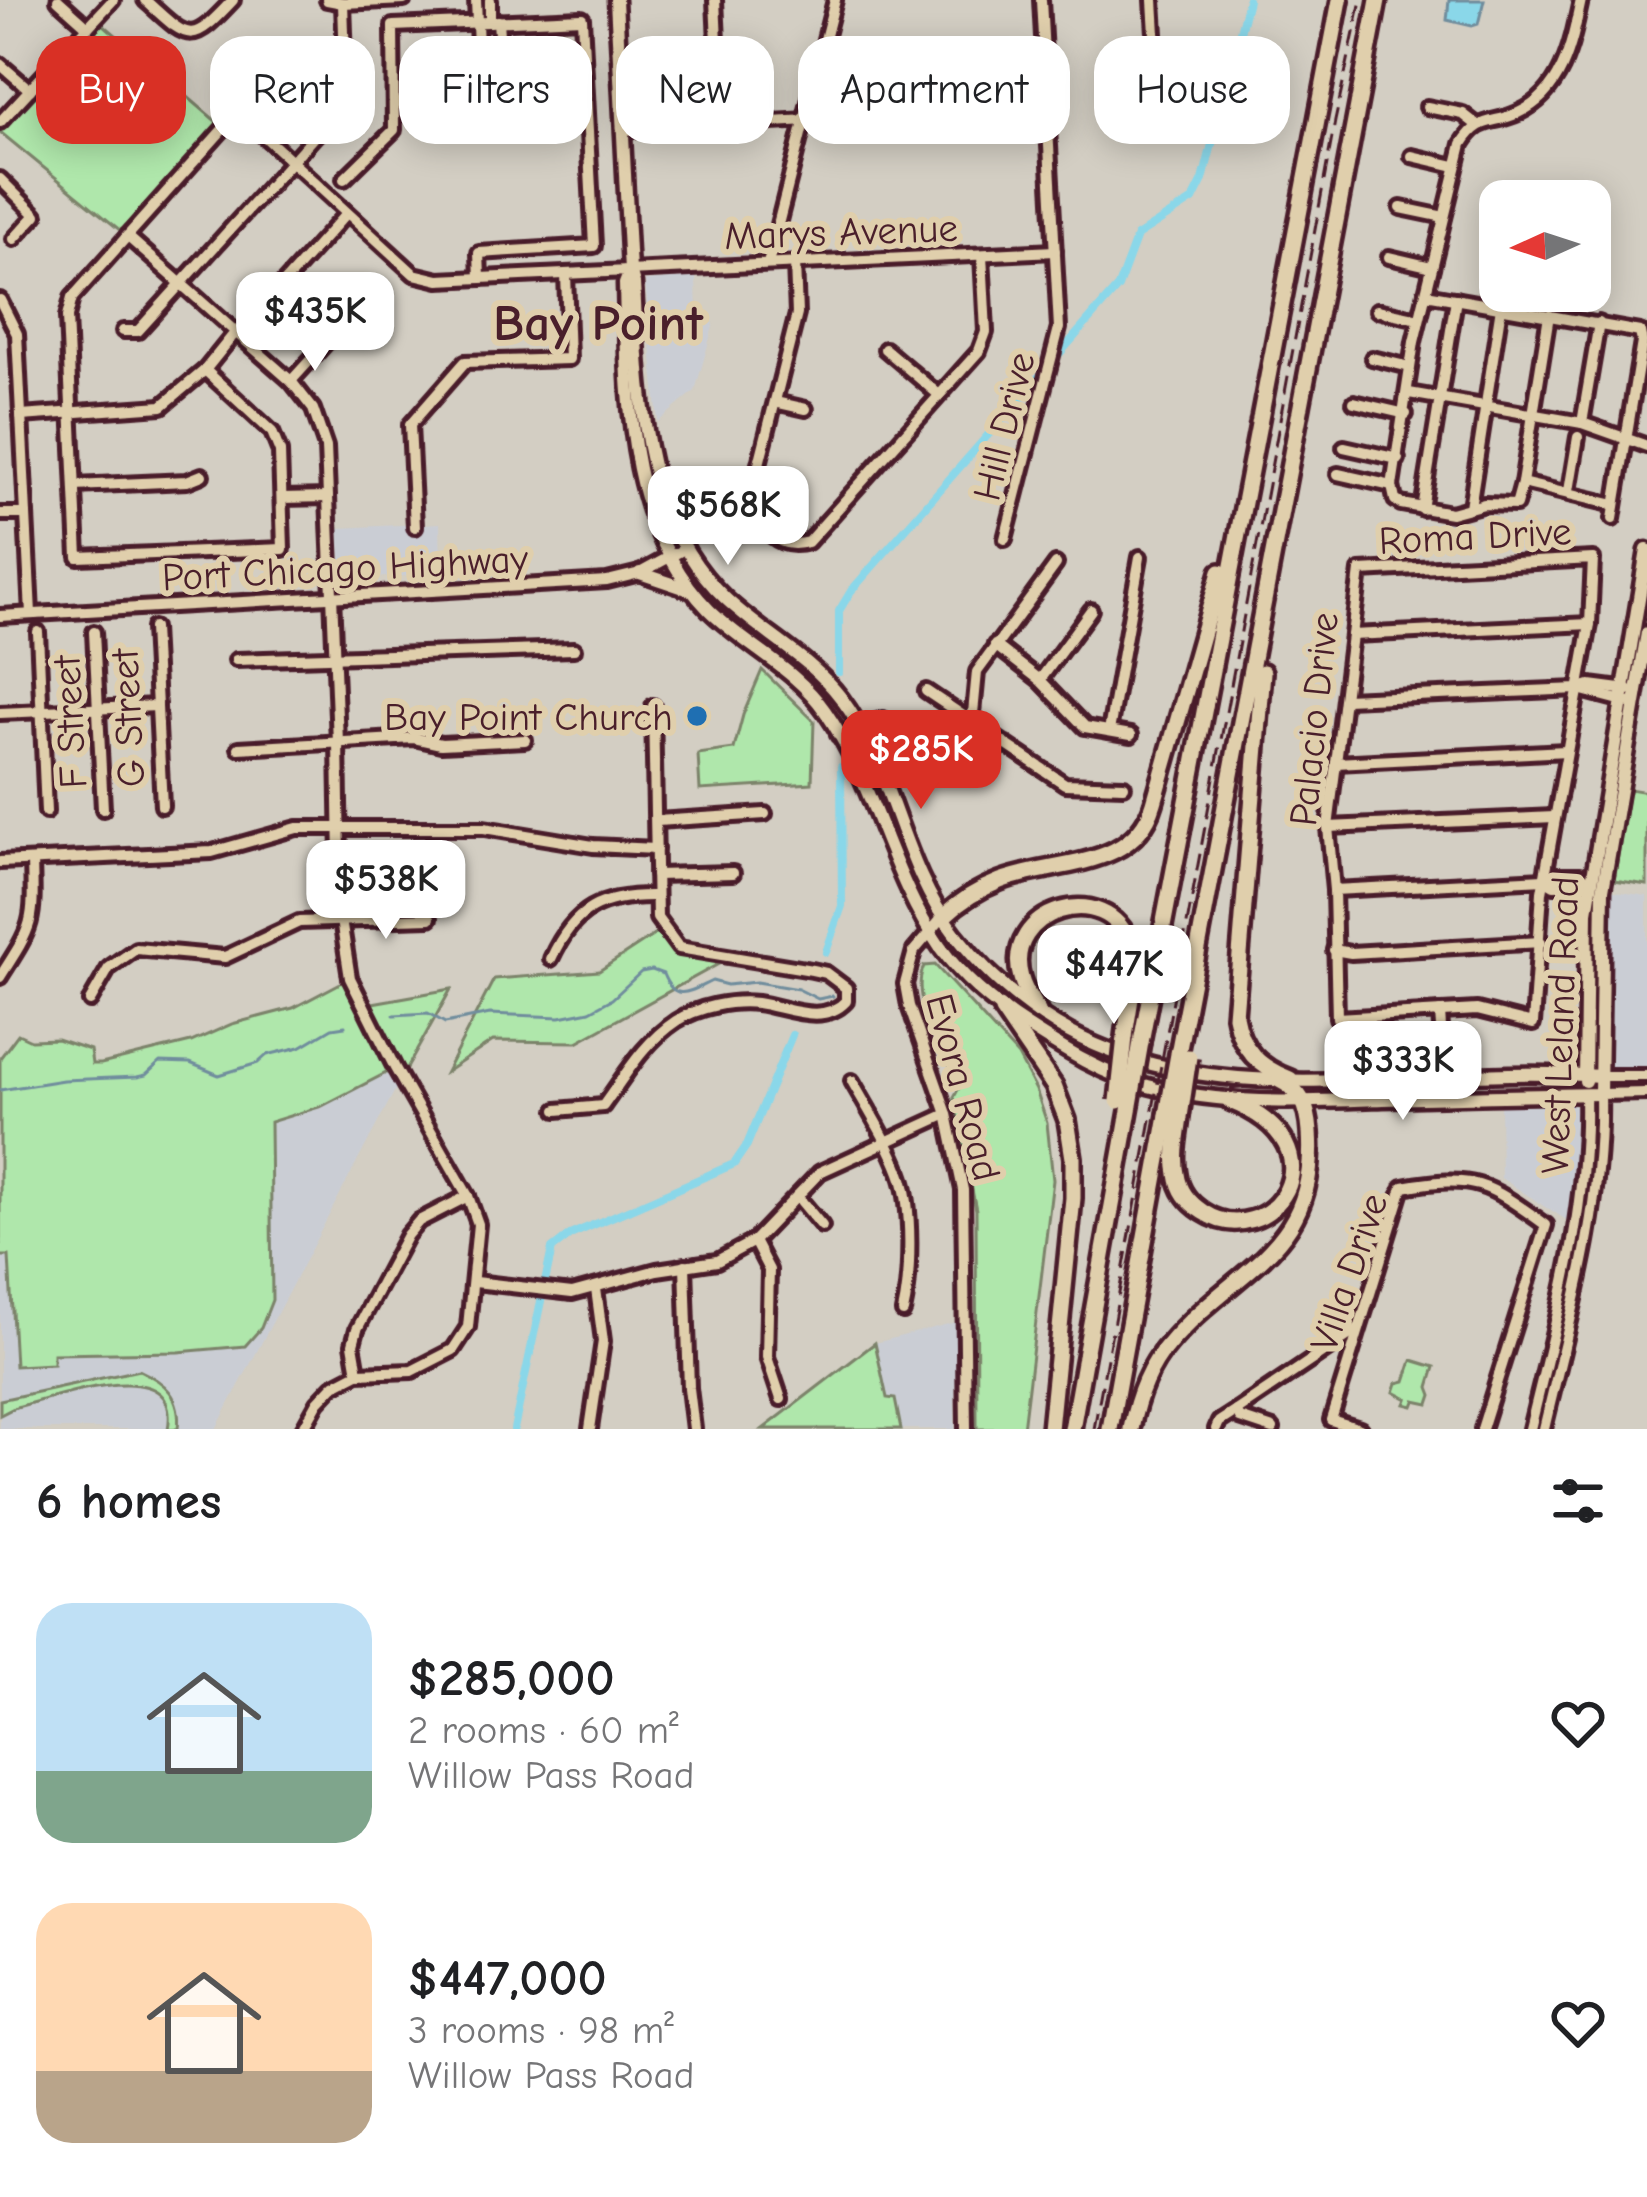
<!DOCTYPE html>
<meta charset="utf-8">
<style>
body{margin:0;font-family:"Comic Neue",sans-serif;background:#f6f6f6;color:#202124;height:100vh;display:flex;flex-direction:column;font-size:45px;white-space:nowrap}
*{box-sizing:border-box;margin:0}
p{font-size:39px;color:#757577}
.icon{flex:none;width:66px;height:66px;fill:none;stroke:currentColor;stroke-width:2;stroke-linecap:round;stroke-linejoin:round}
.map{position:relative;height:1429px;overflow:hidden}
.side{display:flex;flex-direction:column;background:#fff;flex:1}
.side>*{flex:none}
.guide{position:absolute;left:36px;top:36px;width:1575px;height:108px;display:flex;gap:24px}
.needle{width:78px;rotate:267deg}
.tools{position:absolute;left:1479px;top:180px;display:grid;gap:24px}
.tools a{display:grid;place-items:center;width:132px;height:132px;border-radius:24px;background:#fff;box-shadow:0 6px 30px #0003;font-size:60px}
.price{position:absolute;translate:-50% -102px;padding:0 27px;border-radius:24px;background:#fff;color:#222;font-size:39px;line-height:78px;filter:drop-shadow(0 3px 6px #0008)}
.price::after{content:'';position:absolute;left:50%;top:72px;width:36px;height:27px;margin-left:-18px;background:inherit;clip-path:polygon(0 0,100% 0,50% 100%)}
.price.active{background:#d93025;color:#fff}
ul{padding:0;list-style:none}
li{display:flex;align-items:center;gap:36px;height:300px;padding:0 36px}
li span{display:grid;place-items:center;flex:none;width:336px;height:240px;border-radius:36px;color:#555}
li>.icon{margin-inline-start:auto}
span .icon{width:144px;height:144px;fill:#fffc;stroke-width:1}
li b{font-size:51px}
h2{display:flex;justify-content:space-between;align-items:center;height:144px;padding:0 36px;font-size:51px}
.pill{padding:0 42px;border-radius:36px;background:#fff;box-shadow:0 6px 30px #0003;font-size:42px;line-height:108px}
.pill.active{background:#d93025;color:#fff}
.map>svg:first-child{display:block}
.built{fill:#cacdd4}
.green{fill:#afe7ab;stroke:#7c836b;stroke-width:3}
.water{fill:#8ad7e9;stroke:#708d9d;stroke-width:3}
.lines{fill:none;stroke-linecap:round;stroke-linejoin:round}
.stream{stroke:#708d9d;stroke-width:3}
.canal{stroke:#8ad7e9;stroke-width:8}
.minor-casing{stroke:#4a1f2b;stroke-width:20}
.major-casing{stroke:#4a1f2b;stroke-width:21}
.highway-casing{stroke:#4a1f2b;stroke-width:24}
.minor{stroke:#e0cfac;stroke-width:10}
.major{stroke:#e0cfac;stroke-width:12}
.highway{stroke:#e0cfac;stroke-width:15}
.rail{stroke:#4a1f2b;stroke-width:3;stroke-dasharray:18 9;stroke-linecap:butt}
.highway-bridge-casing{stroke:#4a1f2b;stroke-width:24;stroke-linecap:butt}
.highway-bridge{stroke:#e0cfac;stroke-width:15}
.poi-dot{fill:#1f6fb2;stroke:#e0cfac;stroke-width:4.5}
.labels{text-anchor:middle;stroke-width:12;stroke-linejoin:round;paint-order:stroke}
.street-label{font-size:39px;fill:#4a1f2b;stroke:#e0cfac}
.poi-label{font-size:39px;fill:#4a1f2b;stroke:#e0cfac;text-anchor:end}
.district-label{font-size:51px;font-weight:bold;fill:#4a1f2b;stroke:#e0cfac}
</style>
<div class="map">
<svg width="1647" height="1429" viewBox="0 0 1647 1429">
<rect width="100%" height="100%" fill="#d3cec3"/>
<filter id="ink" filterUnits="userSpaceOnUse"><feTurbulence type="fractalNoise" baseFrequency=".00833" numOctaves="2"/><feDisplacementMap in="SourceGraphic" scale="24" xChannelSelector="R" yChannelSelector="G"/><feConvolveMatrix kernelMatrix="1 2 1 2 8 2 1 2 1" color-interpolation-filters="sRGB"/></filter>
<g filter="url(#ink)">
<g class="built">
<polygon points="696,277 697,324 714,323 695,391 658,422 645,281"/>
<polygon points="440,523 441,574 348,579 342,574 339,528"/>
<polygon points="1608,890 1647,896 1647,1070 1605,1072"/>
<polygon points="395,1068 401,1079 216,1429 0,1429 0,1150 269,1121 322,1106"/>
<polygon points="1523,1103 1547,1106 1571,1103 1576,1107 1575,1172 1568,1221 1501,1178 1500,1104"/>
<polygon points="956,1322 955,1429 901,1429 895,1399 887,1398 875,1343"/>
</g>
<g class="green">
<polygon points="96,18 225,129 127,236 0,132 0,122"/>
<polygon points="762,670 814,721 812,783 700,790 698,754 734,749 743,715"/>
<polygon points="1629,789 1647,792 1647,885 1614,880"/>
<polygon points="663,929 679,948 733,956 577,1042 493,1041 446,1072 494,979 599,971"/>
<path d="M935,965L1018,1056L1036,1090L1047,1123L1053,1180L1023,1429H977L976,1210L954,1097L960,1086C945,1053 908,1002 924,966Z"/>
<polygon points="350,978 361,1005 451,989 401,1079 394,1069 322,1106 270,1122 272,1300 261,1328 245,1346 178,1352 53,1354 53,1364 15,1366 9,1256 0,1256 0,1058 18,1034 31,1040 57,1039 90,1050 92,1064 101,1064 191,1042 232,1024 293,1008"/>
<polygon points="875,1343 887,1398 895,1399 901,1429 763,1429"/>
<polygon points="1412,1360 1435,1367 1429,1387 1432,1395 1429,1404 1415,1401 1413,1406 1405,1404 1407,1399 1394,1392 1397,1383 1405,1381"/>
<path d="M139,1370C165,1382 182,1396 178,1429H168C183,1349 55,1398 16,1407L0,1415V1400Z"/>
</g>
<polygon class="water" points="1449,0 1484,0 1478,24 1472,26 1447,20"/>
<g class="lines">
<g class="stream">
<path d="M394,1015L428,1013L445,1023L490,1014L560,1017L590,1011L612,999L641,972L652,970L663,974C675,1004 690,991 712,981L727,985L756,982L798,989L818,999L833,996"/>
<polyline points="0,1090 63,1080 137,1077 146,1075 160,1062 190,1063 219,1075 258,1063 267,1055 300,1047 332,1028 345,1026"/>
</g>
<g class="canal">
<polyline points="839,672 839,611 851,591 1118,287 1137,236 1193,200 1203,180 1248,0"/>
<polyline points="826,952 842,906 841,767"/>
<polyline points="514,1429 552,1249 570,1235 734,1164 747,1145 792,1035"/>
</g>
<g class="minor-casing">
<g id="minor">
<polyline points="58,0 88,27"/>
<path d="M145,0C190,41 190,46 233,0"/>
<polyline points="327,0 343,3 404,0"/>
<polyline points="476,0 479,69 483,77 496,80 501,64 498,21"/>
<polyline points="490,0 490,22"/>
<polyline points="715,0 721,126"/>
<path d="M1581,0C1572,43 1563,93 1518,113C1492,125 1480,115 1462,144L1414,342L1392,486L1395,500L1401,504L1451,513L1484,504L1516,505L1522,483L1615,505"/>
<polyline points="1150,56 1155,34 1153,0"/>
<polyline points="0,64 30,90"/>
<polyline points="1427,107 1463,114 1477,125"/>
<polyline points="240,114 414,274 439,280 1055,251"/>
<polyline points="0,122 113,0"/>
<polyline points="623,130 1047,107"/>
<polyline points="1412,156 1455,166"/>
<polyline points="0,179 36,215 14,239"/>
<polyline points="344,179 394,130 393,26 582,18 594,246 479,253 480,278"/>
<polyline points="1401,208 1444,217"/>
<polyline points="127,236 291,381 313,409 326,447 338,742 341,920 350,978 395,1068 468,1196 478,1224 468,1327 453,1350 412,1371 358,1373 333,1386 318,1402 303,1429"/>
<polyline points="1389,257 1432,267"/>
<path d="M795,263L797,314L755,480C754,514 767,553 808,542L979,351L986,332L982,255"/>
<polyline points="768,264 835,0"/>
<polyline points="1426,294 1640,332 1642,342 1613,519"/>
<polyline points="272,296 346,214"/>
<polyline points="0,300 17,334 31,614"/>
<polyline points="1377,310 1419,319"/>
<polyline points="123,331 138,331 339,109 346,92 343,3"/>
<polyline points="885,349 938,394"/>
<polyline points="1372,358 1410,367"/>
<polyline points="205,370 272,432 280,452 283,549 78,557 67,317 72,298 291,53"/>
<polyline points="291,381 364,301"/>
<polyline points="1409,393 1582,423 1647,446"/>
<polyline points="775,402 806,409"/>
<polyline points="1354,402 1406,414"/>
<polyline points="21,416 162,406 205,370 234,334"/>
<polyline points="1582,423 1599,323"/>
<polyline points="1344,447 1398,459"/>
<polyline points="1338,474 1392,486"/>
<polyline points="1522,483 1549,315"/>
<polyline points="75,486 187,481 202,475"/>
<polyline points="1569,491 1578,437"/>
<polyline points="282,498 328,497"/>
<polyline points="1470,507 1501,307"/>
<polyline points="1422,509 1456,299"/>
<polyline points="0,514 26,514"/>
<polyline points="415,527 410,425 465,362 569,359 566,274"/>
<polyline points="1005,539 1059,328 1041,0"/>
<polygon points="1593,559 1590,624 1542,892 1533,1024 1477,1010 1337,1018 1334,890 1328,827 1360,571"/>
<polyline points="0,616 607,581 640,573 686,548"/>
<polyline points="153,628 162,806"/>
<polyline points="38,632 46,812"/>
<polyline points="94,632 103,809"/>
<polyline points="1352,635 1590,624"/>
<polyline points="995,645 1040,680 1085,727 1131,735"/>
<polyline points="236,660 574,649"/>
<polyline points="1040,680 1091,610"/>
<polyline points="1578,689 1627,702"/>
<polyline points="926,691 1065,784 1124,786"/>
<polyline points="1345,699 1578,689 1590,685 1628,690"/>
<polyline points="0,713 157,706"/>
<polyline points="1109,731 1140,557"/>
<polyline points="838,735 883,719 947,756 972,724 977,672 1056,564"/>
<polyline points="239,748 414,738 441,744 525,740"/>
<polyline points="1336,763 1566,751"/>
<polyline points="657,821 765,814"/>
<polyline points="1328,827 1554,817"/>
<polyline points="0,862 212,852 297,828 484,828 593,846 656,849"/>
<polyline points="656,875 733,873"/>
<polyline points="1544,879 1554,885 1591,884"/>
<polyline points="1334,890 1544,879 1557,875 1581,875 1591,884"/>
<polyline points="943,917 914,951 905,984 909,1006 947,1114 963,1190 966,1429"/>
<polyline points="1334,950 1351,953 1541,942"/>
<path d="M551,959C574,908 602,895 656,896"/>
<path d="M0,977C34,924 34,924 32,861"/>
<polyline points="90,1001 109,968 136,949 225,957 299,922 430,918"/>
<polyline points="1440,1012 1444,1077"/>
<polyline points="1600,1076 1647,1076"/>
<path d="M852,1081C869,1111 888,1141 900,1173C913,1206 911,1277 903,1312"/>
<path d="M557,1110L603,1106C625,1076 643,1043 676,1021C698,1007 731,1000 757,1003C786,1007 823,1026 846,1001V988L826,973L812,970L679,948L657,918L653,706"/>
<polyline points="797,1196 822,1226"/>
<polyline points="754,1241 769,1270 767,1357 781,1399"/>
<polyline points="685,1265 689,1388 694,1429"/>
<polyline points="475,1282 572,1293 657,1270 717,1261 754,1241 820,1172 947,1114"/>
<polyline points="358,1373 353,1344 357,1329 407,1235 419,1221 468,1196"/>
<polyline points="590,1429 603,1341 596,1289"/>
<polyline points="1216,1429 1219,1422 1236,1411"/>
<polyline points="1273,1429 1240,1418 1236,1411 1359,1328"/>
<path d="M1360,1429L1331,1420L1403,1187C1476,1174 1487,1183 1546,1225L1482,1429"/>
<path d="M1530,1429C1557,1316 1588,1212 1585,1095"/>
<path d="M1544,1429C1570,1318 1603,1209 1600,1094L1647,1093"/>
</g>
</g>
<g class="major-casing">
<g id="major">
<path d="M616,0L630,271L634,284C640,393 640,517 725,598C763,634 809,656 841,698C894,769 900,864 955,934C1125,1149 1369,1059 1600,1076"/>
<path d="M630,271L625,284C628,395 625,524 709,610C745,646 795,668 825,711C875,783 889,874 940,947C963,979 994,1005 1027,1026C1064,1050 1104,1075 1148,1086C1225,1106 1304,1102 1383,1099C1455,1097 1528,1095 1600,1094L1603,890L1647,633"/>
<polyline points="640,573 690,590"/>
<polyline points="1585,1081 1587,912 1647,550"/>
</g>
</g>
<g class="highway-casing">
<g id="highway">
<path d="M1263,672L1235,1016C1241,1050 1259,1067 1290,1079"/>
<path d="M943,917C960,901 979,889 1000,881C1055,860 1134,871 1154,803L1220,572"/>
<polyline points="1002,1010 1054,1086 1067,1120 1073,1158 1073,1198 1050,1429"/>
<path d="M1038,1011C1032,1001 1024,990 1021,978C1001,910 1108,877 1130,945C1139,972 1128,1010 1125,1037"/>
<polyline points="1141,1042 1340,0"/>
<polyline points="1178,1054 1378,0"/>
<path d="M1180,1117C1178,1136 1173,1155 1177,1174C1179,1190 1189,1203 1203,1212C1269,1255 1350,1148 1230,1101"/>
<polyline points="1072,1429 1130,1105"/>
<polyline points="1110,1429 1167,1115"/>
<path d="M1131,1429C1137,1398 1147,1369 1168,1345C1233,1267 1319,1252 1310,1132C1308,1106 1302,1091 1279,1080"/>
</g>
</g>
<use href="#minor" class="minor"/>
<use href="#major" class="major"/>
<use href="#highway" class="highway"/>
<polyline class="rail" points="1094,1429 1335,121 1361,0"/>
<g class="highway-bridge-casing">
<g id="highway-bridge">
<polyline points="1118,1101 1125,1037"/>
<polyline points="1130,1105 1141,1042"/>
<polyline points="1167,1115 1178,1054"/>
<polyline points="1180,1117 1189,1057"/>
</g>
</g>
<use href="#highway-bridge" class="highway-bridge"/>
</g>
</g>
<circle class="poi-dot" cx="697" cy="716" r="12"/>
<g class="labels">
<g class="street-label">
<text transform="translate(841 231) rotate(-2)" y="14">Marys Avenue</text>
<text transform="translate(1003 426) rotate(-76)" y="14">Hill Drive</text>
<text transform="translate(1475 535) rotate(-3)" y="14">Roma Drive</text>
<text transform="translate(345 567) rotate(-3)" y="14">Port Chicago Highway</text>
<text transform="translate(127 718) rotate(-93)" y="14">G Street</text>
<text transform="translate(1313 719) rotate(-84)" y="14">Palacio Drive</text>
<text transform="translate(69 722) rotate(-93)" y="14">F Street</text>
<text transform="translate(1559 1025) rotate(-88)" y="14">West Leland Road</text>
<text transform="translate(964 1087) rotate(75)" y="14">Evora Road</text>
<text transform="translate(1348 1272) rotate(-71)" y="14">Villa Drive</text>
</g>
<g class="poi-label">
<text x="673" y="730">Bay Point Church</text>
</g>
<g class="district-label">
<text x="598" y="340">Bay Point</text>
</g>
</g>
</svg>
<div class="tools">
<a><svg class="needle" viewBox="-14 -14 28 28"><path d="M0-13l5 13h-10z" fill="#e53935"/><path d="M0 13l5-13h-10z" fill="#757577"/></svg></a>
</div>
<b class="price" style="left:315px;top:374px">$435K</b>
<b class="price" style="left:728px;top:568px">$568K</b>
<b class="price active" style="left:921px;top:812px">$285K</b>
<b class="price" style="left:386px;top:942px">$538K</b>
<b class="price" style="left:1114px;top:1027px">$447K</b>
<b class="price" style="left:1403px;top:1123px">$333K</b>
<div class="guide">
<a class="pill active">Buy</a>
<a class="pill">Rent</a>
<a class="pill">Filters</a>
<a class="pill">New</a>
<a class="pill">Apartment</a>
<a class="pill">House</a>
</div>
</div>
<section class="side">
<h2>6 homes<svg class="icon" aria-label="filters" viewBox="0 0 24 24"><path d="M4 7h16M4 17h16"/><circle cx="9" cy="7" r="2"/><circle cx="15" cy="17" r="2"/></svg></h2>
<ul>
<li><span style="background:linear-gradient(#bfe0f5 70%,#7fa58c 0)"><svg class="icon" aria-label="home" viewBox="0 0 24 24"><path d="M3 11l9-7 9 7M6 9v11h12V9"/></svg></span><div><b>$285,000</b><p>2 rooms · 60 m²</p><p>Willow Pass Road</p></div><svg class="icon" aria-label="heart" viewBox="0 0 24 24"><path d="M12 20l-8-8c-3-5 5-10 8-4 3-6 11-1 8 4z"/></svg></li>
<li><span style="background:linear-gradient(#ffd9b3 70%,#b9a48a 0)"><svg class="icon" aria-label="home" viewBox="0 0 24 24"><path d="M3 11l9-7 9 7M6 9v11h12V9"/></svg></span><div><b>$447,000</b><p>3 rooms · 98 m²</p><p>Willow Pass Road</p></div><svg class="icon" aria-label="heart" viewBox="0 0 24 24"><path d="M12 20l-8-8c-3-5 5-10 8-4 3-6 11-1 8 4z"/></svg></li>
</ul>
</section>
